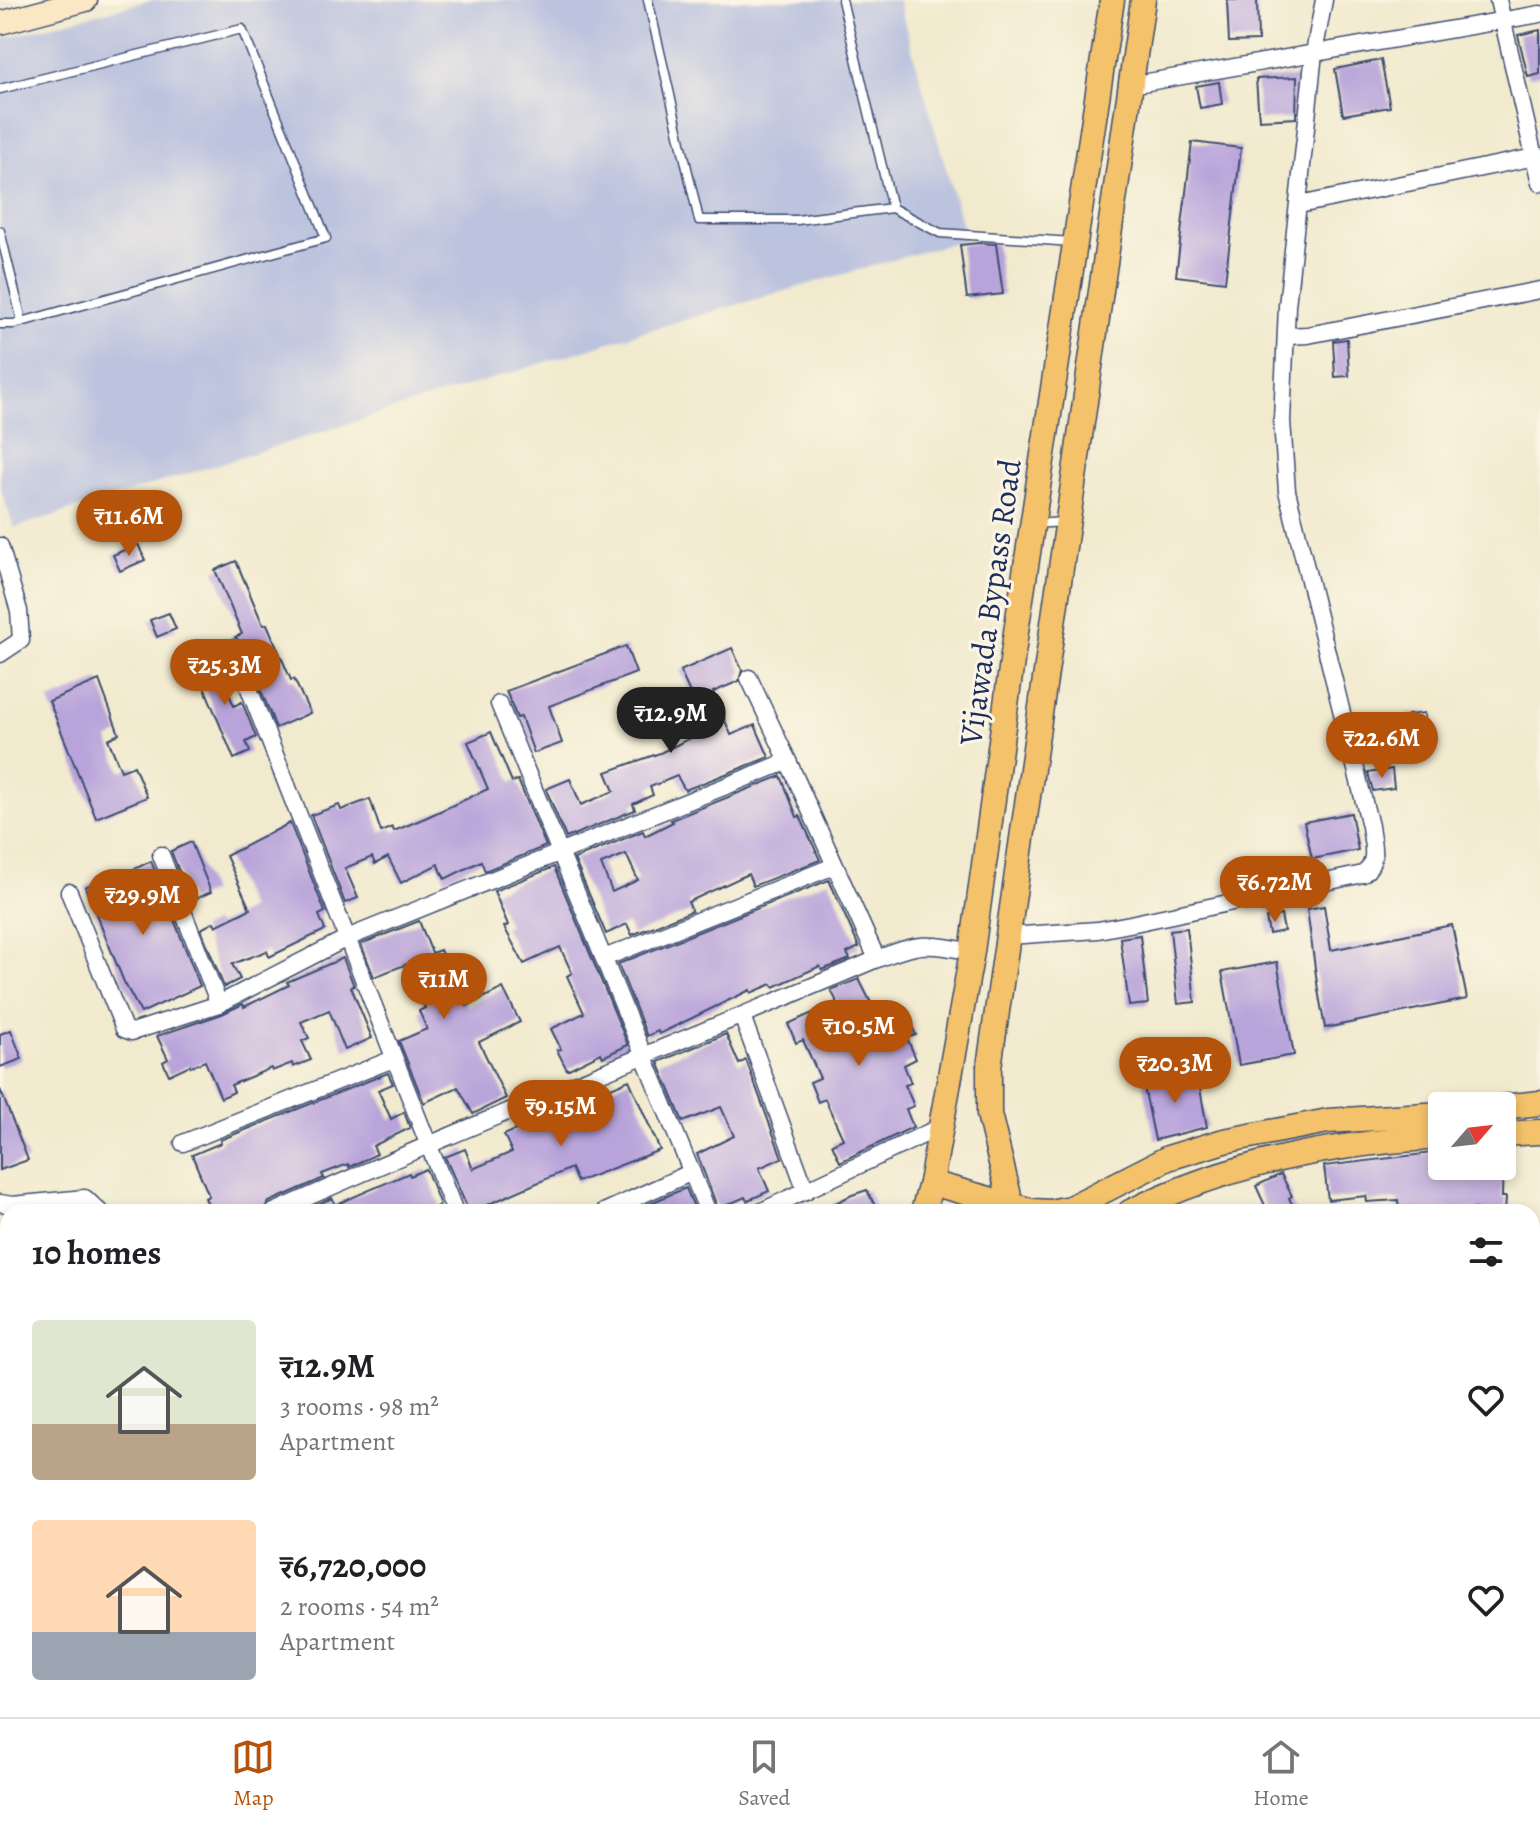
<!DOCTYPE html>
<meta charset="utf-8">
<style>
body{margin:0;font-family:Alegreya,serif;background:#f2f2f2;color:#202124;height:100vh;display:flex;flex-direction:column;font-size:30px;white-space:nowrap}
*{box-sizing:border-box;margin:0}
p{font-size:26px;color:#757577}
.icon{flex:none;width:44px;height:44px;fill:none;stroke:currentColor;stroke-width:2;stroke-linecap:round;stroke-linejoin:round}
.map{position:relative;flex:1;overflow:hidden}
.side{position:absolute;left:0px;top:1204px;width:1540px;height:514px;display:flex;flex-direction:column;background:#fff;border-radius:24px 24px 0 0;box-shadow:0 4px 12px #0003}
.side>*{flex:none}
.needle{width:52px;rotate:62deg}
.controls{position:absolute;left:1428px;top:1092px;display:grid;gap:16px}
.controls a{display:grid;place-items:center;width:88px;height:88px;border-radius:8px;background:#fff;box-shadow:0 4px 12px #0003;font-size:40px}
.price{position:absolute;translate:-50% -68px;padding:0 18px;border-radius:28px;background:#b45309;color:#fff;font-size:26px;line-height:52px;filter:drop-shadow(0 2px 4px #0008)}
.price::after{content:'';position:absolute;left:50%;top:48px;width:24px;height:18px;margin-left:-12px;background:inherit;clip-path:polygon(0 0,100% 0,50% 100%)}
.price.selected{background:#222;color:#fff}
ul{padding:0;list-style:none}
li{display:flex;align-items:center;gap:24px;height:200px;padding:0 32px}
li span{display:grid;place-items:center;flex:none;width:224px;height:160px;border-radius:8px;color:#555}
li>.icon{margin-inline-start:auto}
span .icon{width:96px;height:96px;fill:#fffc;stroke-width:1}
li b{font-size:34px}
h2{display:flex;justify-content:space-between;align-items:center;height:96px;padding:0 32px;font-size:34px}
.tabs{display:flex;justify-content:space-around;align-items:center;height:112px;border-top:2px solid #e0e0e0;background:#fff;font-size:22px;color:#757577}
.tabs a{display:grid;justify-items:center;gap:4px}
.tabs .selected{color:#b45309}
.map>svg:first-child{display:block}
.built{fill:#d2d9f9}
.industrial{fill:#bcc3de}
.green{fill:#92c779;stroke:#567b6c;stroke-width:2}
.building{fill:#b8a3da;fill-rule:evenodd}
.lines{fill:none;stroke-linecap:round;stroke-linejoin:round}
.lane-casing{stroke:#3b4b6f;stroke-width:11}
.street-casing{stroke:#3b4b6f;stroke-width:19}
.secondary-casing{stroke:#3b4b6f;stroke-width:25}
.primary-casing{stroke:#3b4b6f;stroke-width:27}
.lane{stroke:#fff;stroke-width:8}
.street{stroke:#fff;stroke-width:16}
.secondary{stroke:#fae7c3;stroke-width:22}
.primary{stroke:#f3c26a;stroke-width:24}
.labels{text-anchor:middle;stroke-width:6;stroke-linejoin:round;paint-order:stroke}
.street-label{font-size:32px;fill:#1b2f5e;stroke:#fcf5e5}
</style>
<div class="map">
<svg width="1540" height="1717" viewBox="0 0 1540 1717">
<rect width="100%" height="100%" fill="#fcf5e5"/>
<filter id="ink" filterUnits="userSpaceOnUse"><feTurbulence type="fractalNoise" baseFrequency=".0125" numOctaves="2"/><feDisplacementMap in="SourceGraphic" scale="16" xChannelSelector="R" yChannelSelector="G"/><feConvolveMatrix kernelMatrix="1 2 1 2 8 2 1 2 1" color-interpolation-filters="sRGB"/></filter>
<filter id="wash" filterUnits="userSpaceOnUse"><feTurbulence type="fractalNoise" baseFrequency=".006" numOctaves="4" result="noise"/><feDisplacementMap in="SourceGraphic" scale="32" xChannelSelector="R" yChannelSelector="G"/><feGaussianBlur stdDeviation="1.8" result="paint"/><feColorMatrix in="noise" values="0 0 0 0 0 0 0 0 0 0 0 0 0 0 0 0 0 1.4 0 .05"/><feComposite in="paint" operator="in"/></filter>
<g filter="url(#wash)">
<rect width="100%" height="100%" fill="#f1eace"/>
<polygon class="built" points="8,1238 8,1514 0,1516 0,1240"/>
<polygon class="industrial" points="151,0 898,0 966,239 642,332 14,528 0,486 0,39"/>
<polygon class="green" points="1532,1299 1540,1301 1540,1717 1383,1717 1378,1710 1532,1710"/>
<g id="blocks">
<g class="building">
<polygon points="1227,0 1257,0 1258,41 1229,42"/>
<polygon points="1540,30 1540,74 1528,77 1518,35"/>
<polygon points="1381,60 1390,107 1343,115 1335,69"/>
<polygon points="1297,77 1296,118 1259,120 1256,79"/>
<polygon points="1219,82 1222,104 1200,108 1196,86"/>
<polygon points="1192,142 1241,148 1225,282 1176,276"/>
<polygon points="979,243 996,244 1003,294 967,298 960,245"/>
<polygon points="1347,339 1349,376 1335,377 1333,341"/>
<polygon points="138,544 145,560 120,571 113,555"/>
<polygon points="236,561 263,625 267,624 291,680 294,679 310,713 276,728 243,644 235,637 242,634 215,570"/>
<polygon points="169,613 176,629 157,637 150,620"/>
<polygon points="626,646 636,673 549,706 562,743 534,753 521,717 517,718 506,691"/>
<polygon points="732,648 742,670 739,681 713,692 731,735 755,725 769,757 685,790 677,776 650,787 653,795 633,804 635,810 566,838 546,789 570,779 581,805 614,791 606,772 660,753 707,730 680,671"/>
<polygon points="211,652 234,706 242,702 256,737 246,742 250,752 234,759 193,660"/>
<polygon points="99,680 119,734 108,739 121,771 134,766 147,797 96,818 49,701"/>
<polygon points="1424,713 1428,740 1412,742 1408,715"/>
<polygon points="491,732 512,782 518,780 546,846 485,871 481,861 445,879 438,864 401,883 388,857 375,864 372,857 345,868 358,898 345,903 311,815 339,805 341,810 370,799 381,832 392,827 394,831 425,818 488,789 468,742"/>
<polygon points="1392,769 1394,788 1373,791 1368,773"/>
<path d="M781,776L797,817L800,816L820,860L753,886L748,874L688,902L692,911L632,935L627,924L606,934L574,859L643,831L645,836L673,822L671,820ZM626,854L638,880L612,892L601,864Z"/>
<polygon points="1351,813 1358,850 1312,859 1304,822"/>
<polygon points="290,823 325,912 319,915 325,930 269,957 267,951 232,964 240,979 224,987 201,929 214,922 216,926 250,909 226,856"/>
<polygon points="191,842 211,892 191,901 171,851"/>
<polygon points="151,861 200,986 141,1013 124,982 85,887 114,874 116,878"/>
<polygon points="554,867 628,1045 603,1057 601,1053 567,1070 557,1050 561,1049 551,1029 584,1013 567,976 572,973 560,947 524,964 504,927 508,925 494,891"/>
<polygon points="829,880 859,947 847,953 850,959 822,970 820,966 774,987 772,984 751,993 750,990 659,1034 658,1031 647,1036 618,964"/>
<polygon points="1324,906 1331,950 1452,925 1467,999 1325,1028 1318,990 1307,909"/>
<polygon points="1281,915 1284,931 1269,934 1266,918"/>
<polygon points="419,921 432,953 440,950 467,1006 503,988 520,1022 479,1042 506,1098 473,1114 458,1087 424,1103 399,1041 427,1029 419,1011 425,1008 407,964 374,977 361,944"/>
<polygon points="1187,928 1195,1002 1178,1004 1170,930"/>
<polygon points="1140,935 1148,1004 1129,1006 1120,938"/>
<polygon points="343,958 354,986 351,987 372,1038 345,1050 329,1010 301,1022 309,1038 302,1041 311,1060 293,1067 292,1063 272,1071 271,1068 231,1085 234,1092 221,1098 205,1061 191,1067 190,1065 169,1075 163,1062 168,1059 157,1036 222,1014 243,1004 244,1007 289,985 287,982"/>
<polygon points="1277,962 1294,1055 1239,1065 1222,972"/>
<polygon points="859,979 875,1011 887,1006 896,1025 908,1019 916,1035 907,1038 916,1059 904,1065 911,1083 905,1085 914,1106 906,1109 913,1127 840,1162 832,1144 843,1139 825,1099 818,1102 810,1082 820,1078 803,1040 796,1043 788,1024 837,1002 831,990"/>
<polygon points="11,1030 22,1059 0,1067 0,1034"/>
<polygon points="726,1034 739,1064 746,1060 782,1158 759,1168 769,1191 747,1201 745,1197 718,1209 697,1154 734,1136 721,1107 683,1122 658,1062"/>
<polygon points="1197,1072 1207,1127 1155,1140 1143,1082"/>
<polygon points="388,1073 393,1084 378,1090 391,1119 404,1112 410,1128 373,1146 377,1154 349,1167 348,1164 322,1174 324,1178 269,1202 263,1212 212,1212 205,1198 209,1196 192,1155 221,1143 220,1140"/>
<polygon points="629,1080 660,1150 577,1182 571,1168 489,1204 493,1212 469,1212 445,1157 465,1149 473,1169 512,1152 504,1135"/>
<polygon points="0,1089 28,1160 0,1170"/>
<polygon points="1440,1152 1441,1166 1503,1166 1502,1197 1506,1197 1505,1212 1475,1212 1476,1209 1399,1212 1398,1200 1367,1202 1366,1196 1328,1200 1324,1166"/>
<polygon points="426,1169 440,1205 425,1212 301,1212 332,1198 335,1205 409,1173 410,1176"/>
<polygon points="1281,1174 1292,1196 1289,1198 1296,1212 1268,1212 1256,1186"/>
<polygon points="686,1188 696,1212 631,1212 669,1195"/>
<polygon points="867,1190 878,1212 817,1212 852,1195"/>
</g>
</g>
</g>
<g filter="url(#ink)">
<use href="#blocks" fill-opacity="0" stroke="#3b4b6f" stroke-width="2"/>
<g class="lines">
<g class="lane-casing">
<g id="lane">
<polyline points="648,0 699,220 797,220 892,208 940,233 1072,242"/>
<polyline points="842,0 892,208"/>
<polyline points="0,89 242,29 326,238 14,324 0,324"/>
<polyline points="0,231 22,321"/>
<polyline points="1034,524 1064,522"/>
</g>
</g>
<g class="street-casing">
<g id="street">
<polyline points="1498,0 1540,183"/>
<polyline points="1131,85 1540,14"/>
<polyline points="1299,205 1540,156"/>
<polyline points="1286,336 1308,335 1540,290"/>
<polyline points="0,546 19,611 21,640 0,654"/>
<polyline points="233,648 455,1212"/>
<polyline points="499,704 708,1212"/>
<path d="M788,761L877,959C921,942 926,943 972,952"/>
<polyline points="161,855 219,1004"/>
<polyline points="69,892 124,1029 132,1032 219,1004 347,938 788,761 749,678"/>
<path d="M1008,936L1098,930L1130,924L1363,874C1379,862 1372,844 1370,826L1287,491L1282,421L1287,306L1314,53L1324,0"/>
<polyline points="604,958 834,866"/>
<polyline points="742,1016 806,1191"/>
<polyline points="183,1143 393,1059"/>
<polyline points="0,1203 12,1205 85,1198 100,1212"/>
<path d="M274,1212C473,1123 676,1044 877,959"/>
<polyline points="604,1212 692,1172"/>
<polyline points="760,1212 940,1127"/>
<polyline points="298,1710 303,1717"/>
<polyline points="457,1710 459,1717"/>
<polyline points="703,1710 703,1717"/>
<polyline points="1074,1710 1077,1717"/>
<polyline points="1171,1710 1175,1717"/>
<polyline points="1293,1710 1297,1717"/>
<polyline points="1342,1710 1346,1717"/>
<polyline points="228,1717 236,1710"/>
</g>
</g>
<g class="secondary-casing">
<g id="secondary">
<polyline points="0,23 86,0"/>
<polyline points="0,1622 8,1622"/>
<polyline points="918,1710 919,1717"/>
</g>
</g>
<g class="primary-casing">
<g id="primary">
<polyline points="1502,1107 1540,1103"/>
<polyline points="1502,1134 1540,1132"/>
<polyline points="931,1183 1033,1211 1050,1212 1070,1208 1168,1158 1224,1141 1328,1121 1442,1114"/>
<polyline points="923,1212 931,1183 972,952 1016,632 1112,0"/>
<polyline points="1013,1212 989,1114 989,1067 1143,0"/>
<path d="M1130,1212C1226,1163 1335,1143 1442,1137"/>
</g>
</g>
<use href="#lane" class="lane"/>
<use href="#street" class="street"/>
<use href="#secondary" class="secondary"/>
<use href="#primary" class="primary"/>
</g>
</g>
<g class="labels">
<g class="street-label">
<text transform="translate(990 602) rotate(-82)" y="11">Vijawada Bypass Road</text>
</g>
</g>
</svg>
<div class="controls">
<a><svg class="needle" viewBox="-14 -14 28 28"><path d="M0-13l5 13h-10z" fill="#e53935"/><path d="M0 13l5-13h-10z" fill="#757577"/></svg></a>
</div>
<b class="price" style="left:129px;top:558px">₹11.6M</b>
<b class="price" style="left:225px;top:707px">₹25.3M</b>
<b class="price selected" style="left:671px;top:755px">₹12.9M</b>
<b class="price" style="left:1382px;top:780px">₹22.6M</b>
<b class="price" style="left:1275px;top:924px">₹6.72M</b>
<b class="price" style="left:143px;top:937px">₹29.9M</b>
<b class="price" style="left:444px;top:1021px">₹11M</b>
<b class="price" style="left:859px;top:1068px">₹10.5M</b>
<b class="price" style="left:1175px;top:1105px">₹20.3M</b>
<b class="price" style="left:561px;top:1148px">₹9.15M</b>
<section class="side">
<h2>10 homes<svg class="icon" aria-label="filters" viewBox="0 0 24 24"><path d="M4 7h16M4 17h16"/><circle cx="9" cy="7" r="2"/><circle cx="15" cy="17" r="2"/></svg></h2>
<ul>
<li><span style="background:linear-gradient(#dfe7d0 65%,#b9a48a 0)"><svg class="icon" aria-label="home" viewBox="0 0 24 24"><path d="M3 11l9-7 9 7M6 9v11h12V9"/></svg></span><div><b>₹12.9M</b><p>3 rooms · 98 m²</p><p>Apartment</p></div><svg class="icon" aria-label="heart" viewBox="0 0 24 24"><path d="M12 20l-8-8c-3-5 5-10 8-4 3-6 11-1 8 4z"/></svg></li>
<li><span style="background:linear-gradient(#ffd9b3 70%,#9aa5b1 0)"><svg class="icon" aria-label="home" viewBox="0 0 24 24"><path d="M3 11l9-7 9 7M6 9v11h12V9"/></svg></span><div><b>₹6,720,000</b><p>2 rooms · 54 m²</p><p>Apartment</p></div><svg class="icon" aria-label="heart" viewBox="0 0 24 24"><path d="M12 20l-8-8c-3-5 5-10 8-4 3-6 11-1 8 4z"/></svg></li>
</ul>
</section>
</div>
<nav class="tabs">
<a class="selected"><svg class="icon" aria-label="map" viewBox="0 0 24 24"><path d="M3 6l6-2 6 2 6-2v14l-6 2-6-2-6 2zM9 4v14M15 6v14"/></svg>Map</a>
<a><svg class="icon" aria-label="saved" viewBox="0 0 24 24"><path d="M7 4h10v16l-5-4-5 4z"/></svg>Saved</a>
<a><svg class="icon" aria-label="home" viewBox="0 0 24 24"><path d="M3 11l9-7 9 7M6 9v11h12V9"/></svg>Home</a>
</nav>
